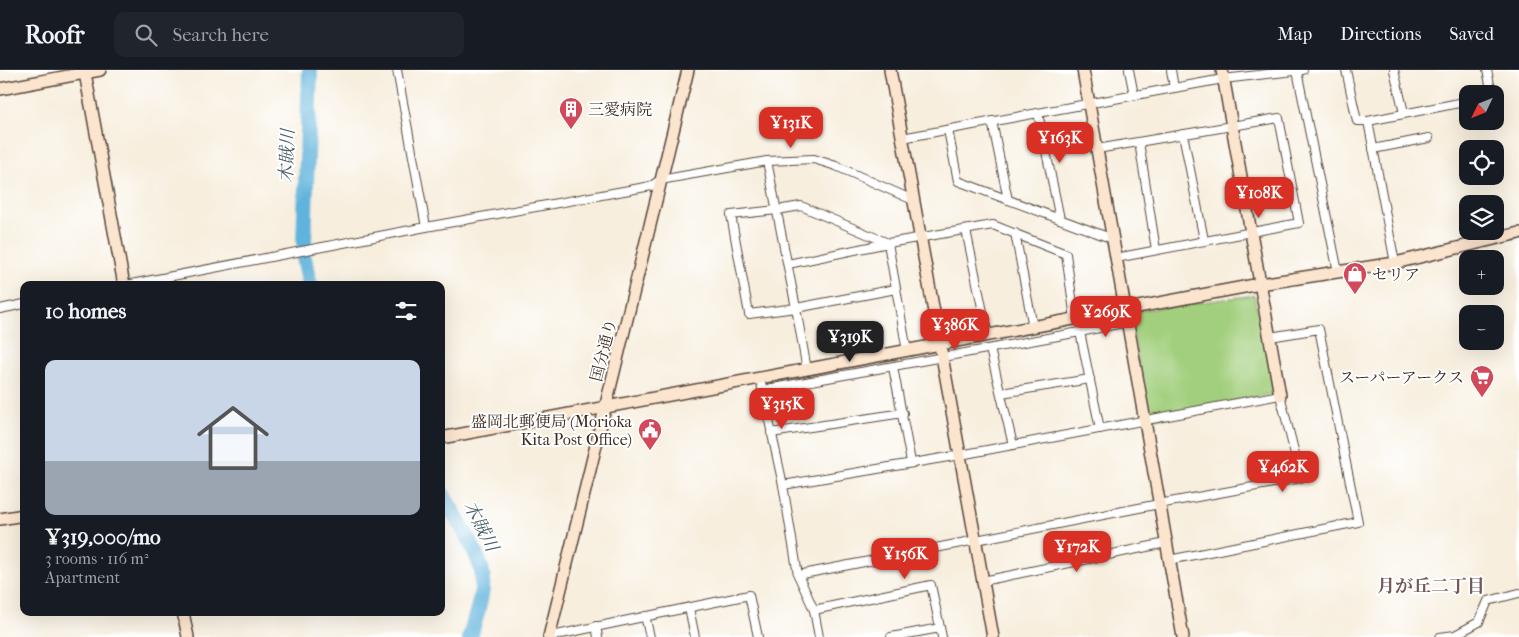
<!DOCTYPE html>
<meta charset="utf-8">
<style>
body{margin:0;font-family:"IM FELL French Canon","Noto Serif JP",serif;background:#20242c;color:#f1f3f6;height:100vh;display:flex;flex-direction:column;font-size:19px;white-space:nowrap}
*{box-sizing:border-box;margin:0}
p{font-size:16px;color:#9ea1a6}
.icon{flex:none;width:28px;height:28px;fill:none;stroke:currentColor;stroke-width:2;stroke-linecap:round;stroke-linejoin:round}
.map{position:relative;flex:1;overflow:hidden}
.sheet{position:absolute;left:20px;top:211px;width:425px;height:335px;display:flex;flex-direction:column;background:#171b24;border-radius:10px;box-shadow:0 5px 20px #0002}
.sheet>*{flex:none}
.needle{width:32px;rotate:227deg}
.controls{position:absolute;left:1459px;top:15px;display:grid;gap:10px}
.controls a{display:grid;place-items:center;width:45px;height:45px;border-radius:10px;background:#171b24;box-shadow:0 5px 20px #0002;font-size:25px}
.price{position:absolute;translate:-50% -42px;padding:0 11px;border-radius:10px;background:#d93025;color:#fff;font-size:16px;line-height:32px;filter:drop-shadow(0 1px 2px #0008)}
.price::after{content:'';position:absolute;left:50%;top:30px;width:15px;height:11px;margin-left:-8px;background:inherit;clip-path:polygon(0 0,100% 0,50% 100%)}
.price.on{background:#222;color:#fff}
ul{padding:0;list-style:none}
li{display:grid;align-content:center;gap:10px;height:265px;padding:0 25px}
li+li{border-top:1px solid #363941}
li span{display:grid;place-items:center;height:155px;border-radius:10px;color:#555}
li>.icon{margin-inline-start:auto}
span .icon{width:90px;height:90px;fill:#fffc;stroke-width:1}
li b{font-size:21px}
h2{display:flex;justify-content:space-between;align-items:center;height:60px;padding:0 25px;font-size:21px}
header{display:flex;align-items:center;gap:30px;box-sizing:border-box;height:70px;padding:0 25px;background:#171b24;border-bottom:1px solid #363941}
header strong{font-size:24px}
nav{display:flex;gap:28px;margin-inline-start:auto;font-size:18px}
.search{width:350px;height:45px;background:#20242c;display:flex;align-items:center;gap:12px;box-sizing:border-box;padding:0 18px;border-radius:10px;color:#9ea1a6;font-size:19px}
.map>svg:first-child{display:block}
.green{fill:#a2cf7d;stroke:#6e7c4e}
.lines{fill:none;stroke-linecap:round;stroke-linejoin:round}
.river{stroke:#60b3dc;stroke-width:16}
.street-casing{stroke:#57473b;stroke-width:10}
.secondary-casing{stroke:#57473b;stroke-width:14}
.street{stroke:#fff;stroke-width:8}
.secondary{stroke:#fce5cf;stroke-width:11}
.labels{text-anchor:middle;stroke-width:4;stroke-linejoin:round;paint-order:stroke}
.poi-label{font-size:16px;fill:#3b2a1e;stroke:#fff;text-anchor:start}
.street-label{font-size:16px;fill:#3b2a1e;stroke:#fff}
.water-label{font-size:18px;font-style:italic;fill:#4a616a;stroke:#fff}
.neighbourhood-label{font-size:18px;font-weight:bold;fill:#765757;stroke:#fff}
</style>
<header>
<strong>Roofr</strong>
<div class="search"><svg class="icon" aria-label="search" viewBox="0 0 24 24"><circle cx="10" cy="10" r="6"/><path d="M15 15l6 6"/></svg>Search here</div>
<nav><a>Map</a><a>Directions</a><a>Saved</a></nav>
</header>
<div class="map">
<svg width="1519" height="567" viewBox="0 0 1519 567">
<rect width="100%" height="100%" fill="#fff"/>
<filter id="ink" filterUnits="userSpaceOnUse"><feTurbulence type="fractalNoise" baseFrequency=".02" numOctaves="2"/><feDisplacementMap in="SourceGraphic" scale="10" xChannelSelector="R" yChannelSelector="G"/><feConvolveMatrix kernelMatrix="1 2 1 2 8 2 1 2 1" color-interpolation-filters="sRGB"/></filter>
<filter id="wash" filterUnits="userSpaceOnUse"><feTurbulence type="fractalNoise" baseFrequency=".0096" numOctaves="4" result="noise"/><feDisplacementMap in="SourceGraphic" scale="20" xChannelSelector="R" yChannelSelector="G"/><feGaussianBlur stdDeviation="1.12" result="paint"/><feColorMatrix in="noise" values="0 0 0 0 0 0 0 0 0 0 0 0 0 0 0 0 0 1.4 0 .05"/><feComposite in="paint" operator="in"/></filter>
<g filter="url(#wash)">
<rect width="100%" height="100%" fill="#f7eedd"/>
<polygon class="green" points="1254,225 1275,323 1149,350 1129,242"/>
<g class="lines">
<g class="river">
<polyline points="304,173 310,0"/>
<polyline points="304,188 310,215"/>
<path d="M441,422C451,438 480,486 482,502C485,521 475,549 470,567"/>
</g>
</g>
</g>
<g filter="url(#ink)">
<g class="lines">
<g class="street-casing">
<g id="street">
<polyline points="397,0 426,157"/>
<polyline points="1129,0 1134,25"/>
<polyline points="1171,0 1174,18"/>
<polyline points="1346,0 1357,51 1368,51"/>
<polyline points="1394,0 1404,43"/>
<polyline points="1487,0 1492,24"/>
<polyline points="1297,1 1338,202"/>
<polyline points="1038,43 1060,149"/>
<polyline points="992,51 1008,130"/>
<polyline points="948,60 958,111 1113,169"/>
<polyline points="1183,64 1204,170"/>
<polyline points="902,68 1223,9 1303,0"/>
<polyline points="1139,72 1156,180"/>
<polyline points="1097,79 1279,48 1299,153 1116,188"/>
<polyline points="1373,79 1429,68"/>
<polyline points="767,91 796,238 896,219"/>
<polyline points="966,160 988,266"/>
<polyline points="1015,163 1033,257"/>
<polyline points="1395,193 1368,51 1459,33"/>
<polyline points="788,194 888,173 907,281"/>
<polyline points="126,215 426,157 651,116 660,110 767,91 814,89 836,96 913,130"/>
<polyline points="0,239 24,234"/>
<polyline points="1080,262 1127,252"/>
<polyline points="990,279 1013,375"/>
<polyline points="893,297 911,392"/>
<polyline points="807,300 796,238 749,244 731,145 777,140 801,136 888,173 993,155 1066,184 1075,249"/>
<polyline points="760,309 783,415 798,505 814,540 819,567"/>
<polyline points="762,320 1080,262 1100,359"/>
<polyline points="1001,323 1090,309"/>
<polyline points="771,363 903,343"/>
<polyline points="783,415 960,385 1280,325 1301,408 1159,434 798,505"/>
<polyline points="1169,490 1358,452 1319,259 1270,267"/>
<polyline points="983,511 1166,473"/>
<polyline points="689,538 695,567"/>
<polyline points="814,540 931,515 942,567"/>
<polyline points="645,546 650,567"/>
<polyline points="596,556 598,567"/>
<polyline points="547,567 749,525 758,567"/>
<polyline points="891,567 940,558"/>
<polyline points="1440,567 1455,565 1479,552 1488,531 1519,523"/>
</g>
</g>
<g class="secondary-casing">
<g id="secondary">
<polyline points="890,0 993,567"/>
<polyline points="1083,0 1183,567"/>
<polyline points="1222,0 1280,325"/>
<polyline points="85,3 124,215"/>
<polyline points="0,19 100,0"/>
<polyline points="441,368 1260,214 1395,193 1519,163"/>
<polyline points="0,449 24,445"/>
<polyline points="183,542 188,567"/>
<polyline points="549,567 688,0"/>
</g>
</g>
<use href="#street" class="street"/>
<use href="#secondary" class="secondary"/>
</g>
</g>
<defs>
<g id="building-pin" transform="scale(1.25)"><path d="M0 17L-7.5 6A9.5 9.5 0 1 1 7.5 6Z" fill="#d1495b" stroke="#fff"/><path d="M-4-6H4V6H1V3H-1V6H-4ZM-2.5-4.3h1.7v1.8h-1.7ZM.8-4.3h1.7v1.8H.8ZM-2.5-1h1.7V.8h-1.7ZM.8-1h1.7V.8H.8Z" fill="#fff"/></g>
<g id="shop-pin" transform="scale(1.25)"><path d="M0 17L-7.5 6A9.5 9.5 0 1 1 7.5 6Z" fill="#d1495b" stroke="#fff"/><path d="M-5-2.5h2.3a2.7 3.5 0 0 1 5.4 0H5L5.5 6h-11ZM-1.5-2.5h3a1.5 2.3 0 0 0-3 0Z" fill="#fff"/></g>
<g id="supermarket-pin" transform="scale(1.25)"><path d="M0 17L-7.5 6A9.5 9.5 0 1 1 7.5 6Z" fill="#d1495b" stroke="#fff"/><path d="M-6-5.5h2.5l.6 2H6L4.5 2H-2.5L-4.4-4H-6ZM-1.5 3.2a1.3 1.3 0 1 0 .1 0ZM3 3.2a1.3 1.3 0 1 0 .1 0Z" fill="#fff"/></g>
<g id="civic-pin" transform="scale(1.25)"><path d="M0 17L-7.5 6A9.5 9.5 0 1 1 7.5 6Z" fill="#d1495b" stroke="#fff"/><path d="M-.6-6.5H3V-4.5H.6V-3L4-1V1h2V6H-6V1h2V-1L-.6-3ZM-1.2 2.5V6h2.4V2.5Z" fill="#fff"/></g>
</defs>
<g fill-rule="evenodd">
<use href="#building-pin" x="571" y="39"/>
<use href="#shop-pin" x="1355" y="204"/>
<use href="#supermarket-pin" x="1482" y="307"/>
<use href="#civic-pin" x="650" y="360"/>
</g>
<g class="labels">
<g class="poi-label">
<text x="588" y="45">三愛病院</text>
<text x="1372" y="210">セリア</text>
<text x="1464" y="313" text-anchor="end">スーパーアークス</text>
<text x="632" y="357" text-anchor="end">盛岡北郵便局 (Morioka<tspan x="632" dy="18">Kita Post Office)</tspan></text>
</g>
<g class="street-label">
<text transform="translate(603 280) rotate(-76)" y="6">国分通り</text>
</g>
<g class="water-label">
<text transform="translate(287 86) rotate(-88)" y="6">木賊川</text>
<text transform="translate(481 456) rotate(63)" y="6">木賊川</text>
</g>
<g class="neighbourhood-label">
<text x="1431" y="522">月が丘二丁目</text>
</g>
</g>
</svg>
<div class="controls">
<a><svg class="needle" viewBox="-14 -14 28 28"><path d="M0-13l5 13h-10z" fill="#e53935"/><path d="M0 13l5-13h-10z" fill="#9ea1a6"/></svg></a>
<a><svg class="icon" aria-label="locate" viewBox="0 0 24 24"><circle cx="12" cy="12" r="6"/><path d="M12 2v4M12 18v4M2 12h4M18 12h4"/></svg></a>
<a><svg class="icon" aria-label="layers" viewBox="0 0 24 24"><path d="M12 4l9 5-9 5-9-5zM3 14l9 5 9-5"/></svg></a>
<a>+</a>
<a>−</a>
</div>
<b class="price" style="left:791px;top:79px">¥131K</b>
<b class="price" style="left:1060px;top:94px">¥163K</b>
<b class="price" style="left:1259px;top:149px">¥108K</b>
<b class="price" style="left:1106px;top:268px">¥269K</b>
<b class="price" style="left:955px;top:281px">¥386K</b>
<b class="price on" style="left:850px;top:293px">¥319K</b>
<b class="price" style="left:782px;top:360px">¥315K</b>
<b class="price" style="left:1283px;top:423px">¥462K</b>
<b class="price" style="left:1077px;top:503px">¥172K</b>
<b class="price" style="left:905px;top:510px">¥156K</b>
<section class="sheet">
<h2>10 homes<svg class="icon" aria-label="filters" viewBox="0 0 24 24"><path d="M4 7h16M4 17h16"/><circle cx="9" cy="7" r="2"/><circle cx="15" cy="17" r="2"/></svg></h2>
<ul>
<li><span style="background:linear-gradient(#c9d6e8 65%,#9aa5b1 0)"><svg class="icon" aria-label="home" viewBox="0 0 24 24"><path d="M3 11l9-7 9 7M6 9v11h12V9"/></svg></span><div><b>¥319,000/mo</b><p>3 rooms · 116 m²</p><p>Apartment</p></div></li>
</ul>
</section>
</div>
